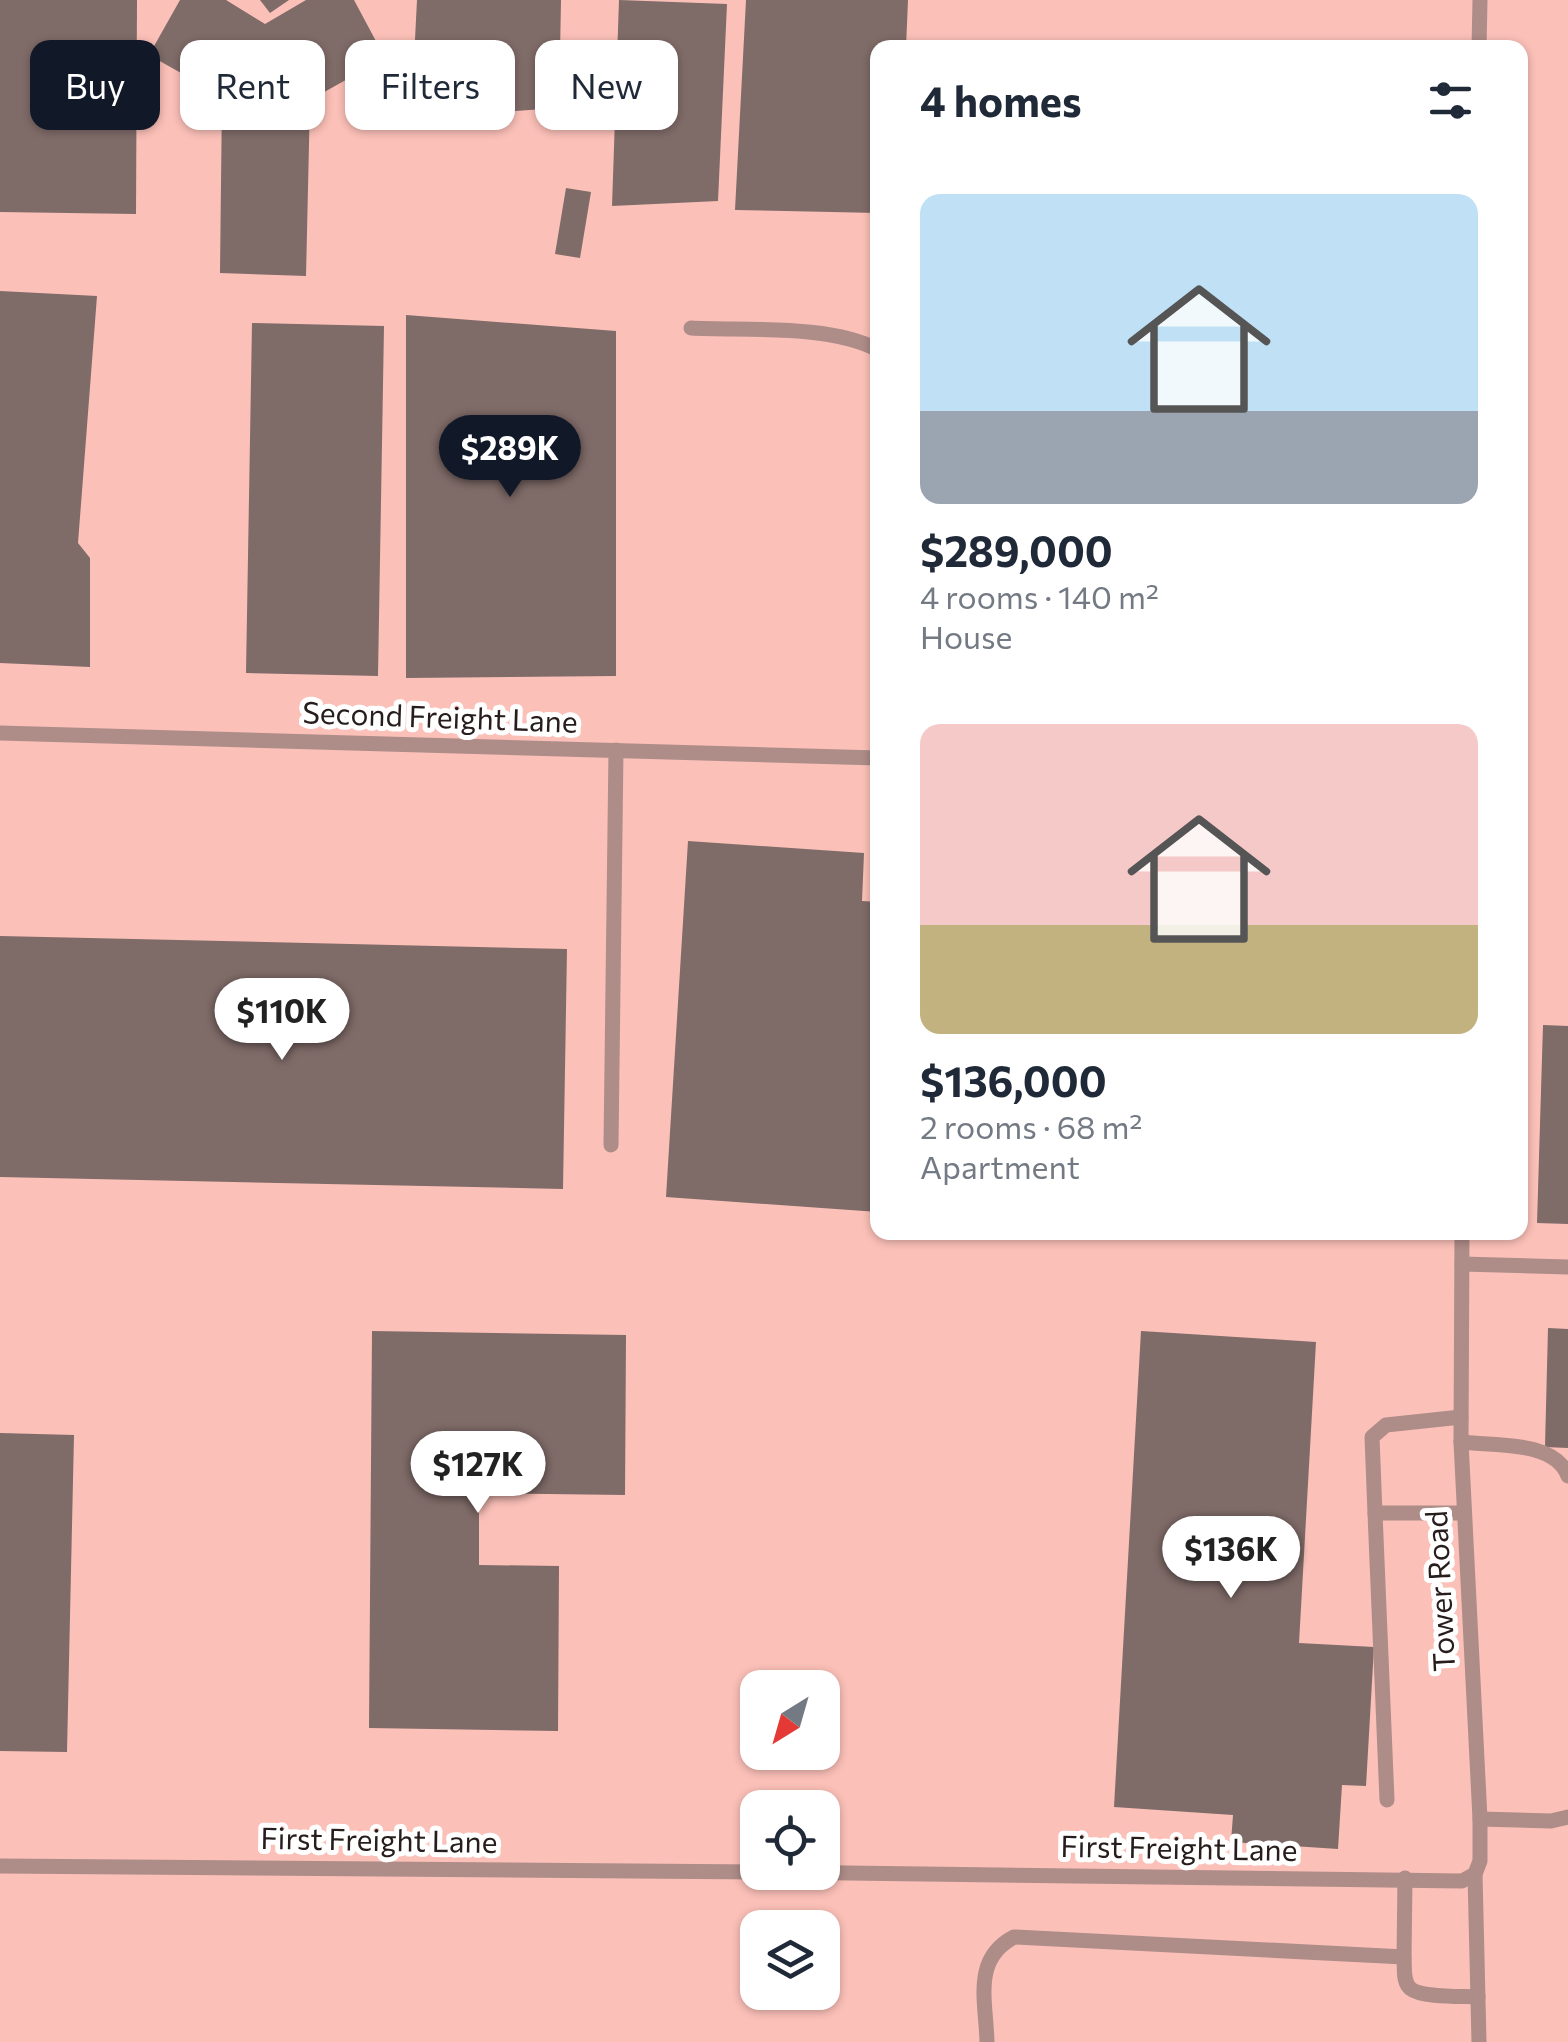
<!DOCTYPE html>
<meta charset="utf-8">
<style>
body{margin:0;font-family:Commissioner,sans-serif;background:#f6f6f7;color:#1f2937;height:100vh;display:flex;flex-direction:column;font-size:38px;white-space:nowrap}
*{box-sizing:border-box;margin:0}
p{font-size:32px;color:#747a83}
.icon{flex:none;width:55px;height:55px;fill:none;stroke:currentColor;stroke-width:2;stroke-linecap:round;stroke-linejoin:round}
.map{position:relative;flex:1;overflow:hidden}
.sheet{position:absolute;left:870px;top:40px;width:658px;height:1200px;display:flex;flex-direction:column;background:#fff;border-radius:20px;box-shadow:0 2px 8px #0004}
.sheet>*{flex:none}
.guide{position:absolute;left:30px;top:40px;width:690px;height:90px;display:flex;gap:20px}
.needle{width:65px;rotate:217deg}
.controls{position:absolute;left:740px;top:1670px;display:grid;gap:20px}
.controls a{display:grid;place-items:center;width:100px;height:100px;border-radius:20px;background:#fff;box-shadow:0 2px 8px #0004;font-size:50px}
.price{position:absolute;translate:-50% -85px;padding:0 22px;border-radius:35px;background:#fff;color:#222;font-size:32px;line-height:65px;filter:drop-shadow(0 2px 5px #0008)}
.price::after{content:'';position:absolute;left:50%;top:60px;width:30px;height:22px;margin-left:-15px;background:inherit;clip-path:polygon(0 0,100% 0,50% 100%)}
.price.active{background:#111827;color:#fff}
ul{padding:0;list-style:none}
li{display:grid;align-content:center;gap:20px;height:530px;padding:0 50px}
li span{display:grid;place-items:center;height:310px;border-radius:20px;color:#555}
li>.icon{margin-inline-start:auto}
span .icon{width:180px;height:180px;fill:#fffc;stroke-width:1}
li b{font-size:42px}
h2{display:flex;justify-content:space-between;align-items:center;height:120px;padding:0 50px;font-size:42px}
.chip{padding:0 35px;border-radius:20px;background:#fff;box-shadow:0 2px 8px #0004;font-size:35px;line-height:90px}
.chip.active{background:#111827;color:#fff}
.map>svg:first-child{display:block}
.green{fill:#fbc0b8;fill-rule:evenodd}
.building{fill:#7f6b68}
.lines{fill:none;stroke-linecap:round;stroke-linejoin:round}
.lane{stroke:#ae8c88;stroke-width:15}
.labels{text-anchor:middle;stroke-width:10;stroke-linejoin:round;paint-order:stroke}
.street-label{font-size:30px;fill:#261d1c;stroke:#fff}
</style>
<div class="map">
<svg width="1568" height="2042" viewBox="0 0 1568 2042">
<rect width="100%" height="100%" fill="#fdefec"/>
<path class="green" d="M0,0H1568V2042H0ZM878,48H1520V1232H878ZM758,1688H822V1752H758ZM758,1808H822V1872H758ZM758,1928H822V1992H758Z"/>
<g class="building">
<polygon points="0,0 137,0 136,214 0,212"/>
<polygon points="180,0 226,0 265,24 306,0 354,0 385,58 310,100 306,276 220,273 222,96 149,55"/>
<polygon points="260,0 289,0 270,13"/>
<polygon points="417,0 561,0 559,108 411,118"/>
<polygon points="619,0 727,4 718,201 612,206"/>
<polygon points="746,0 908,0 906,48 878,48 878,213 735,210"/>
<polygon points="566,188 591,192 580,258 555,254"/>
<polygon points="0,291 97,296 78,543 90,558 90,667 0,663"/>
<polygon points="406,315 616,331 616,676 406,678"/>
<polygon points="252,323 384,326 378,676 246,673"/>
<polygon points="688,841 864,853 862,901 878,902 878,1212 666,1197"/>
<polygon points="0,936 567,949 563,1189 0,1177"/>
<polygon points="1543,1025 1568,1026 1568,1224 1537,1223"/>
<polygon points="1347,1232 1437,1232 1437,1237 1347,1236"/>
<polygon points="1548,1328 1568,1329 1568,1448 1545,1447"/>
<polygon points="372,1331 626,1335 625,1495 479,1493 479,1565 559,1566 558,1731 369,1728"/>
<polygon points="1141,1331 1316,1342 1299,1643 1374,1647 1366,1786 1342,1785 1338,1849 1231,1842 1233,1815 1114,1807"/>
<polygon points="0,1433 74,1435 67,1752 0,1751"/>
</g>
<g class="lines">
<g class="lane">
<polyline points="1479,48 1480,0"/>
<path d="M691,328C745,331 831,324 878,350"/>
<polyline points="0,733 878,758"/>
<polyline points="611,1145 616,750"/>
<polyline points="1462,1264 1568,1267"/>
<polyline points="1461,1417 1386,1425 1372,1437 1375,1513 1464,1513"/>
<path d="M1461,1442C1492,1446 1555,1440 1568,1476"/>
<polyline points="1375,1513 1387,1800"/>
<polyline points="1480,1819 1551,1821 1568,1817"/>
<polyline points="0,1866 758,1872"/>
<polyline points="773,1872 1462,1881 1475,1874 1480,1861 1480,1819 1461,1442 1462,1232"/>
<polyline points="1475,1874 1479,2042"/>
<path d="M1404,1957C1405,1967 1402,1982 1411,1989C1422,1998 1464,1996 1478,1997"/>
<path d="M987,2042C986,2001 972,1959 1014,1937L1404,1957L1405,1878"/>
</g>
</g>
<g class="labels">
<g class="street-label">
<text transform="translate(440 718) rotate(2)" y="10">Second Freight Lane</text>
<text transform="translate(1441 1591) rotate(-93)" y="10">Tower Road</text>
<text transform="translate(379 1841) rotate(1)" y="10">First Freight Lane</text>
<text transform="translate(1179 1849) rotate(1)" y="10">First Freight Lane</text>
</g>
</g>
</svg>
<div class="controls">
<a><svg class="needle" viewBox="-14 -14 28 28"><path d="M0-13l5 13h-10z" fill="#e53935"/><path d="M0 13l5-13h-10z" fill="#747a83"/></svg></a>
<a><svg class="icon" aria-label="locate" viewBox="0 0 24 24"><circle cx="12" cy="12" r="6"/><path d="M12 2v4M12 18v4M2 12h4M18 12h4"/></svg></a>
<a><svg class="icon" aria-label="layers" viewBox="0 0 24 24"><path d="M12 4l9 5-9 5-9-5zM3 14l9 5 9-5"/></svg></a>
</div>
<b class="price active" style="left:510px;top:500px">$289K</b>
<b class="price" style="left:282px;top:1063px">$110K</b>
<b class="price" style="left:478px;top:1516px">$127K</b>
<b class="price" style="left:1231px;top:1601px">$136K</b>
<div class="guide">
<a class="chip active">Buy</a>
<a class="chip">Rent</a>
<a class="chip">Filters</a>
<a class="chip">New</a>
</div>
<section class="sheet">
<h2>4 homes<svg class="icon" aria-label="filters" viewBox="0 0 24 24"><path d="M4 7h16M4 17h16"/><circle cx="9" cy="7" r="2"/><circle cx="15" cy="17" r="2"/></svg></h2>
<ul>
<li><span style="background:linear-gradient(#bfe0f5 70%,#9aa5b1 0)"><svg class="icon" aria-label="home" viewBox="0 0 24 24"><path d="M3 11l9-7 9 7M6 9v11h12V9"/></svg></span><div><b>$289,000</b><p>4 rooms · 140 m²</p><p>House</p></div></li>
<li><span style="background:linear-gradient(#f6c9c9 65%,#c2b280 0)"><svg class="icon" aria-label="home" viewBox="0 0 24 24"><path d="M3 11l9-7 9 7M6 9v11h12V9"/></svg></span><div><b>$136,000</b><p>2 rooms · 68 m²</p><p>Apartment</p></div></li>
</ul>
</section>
</div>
